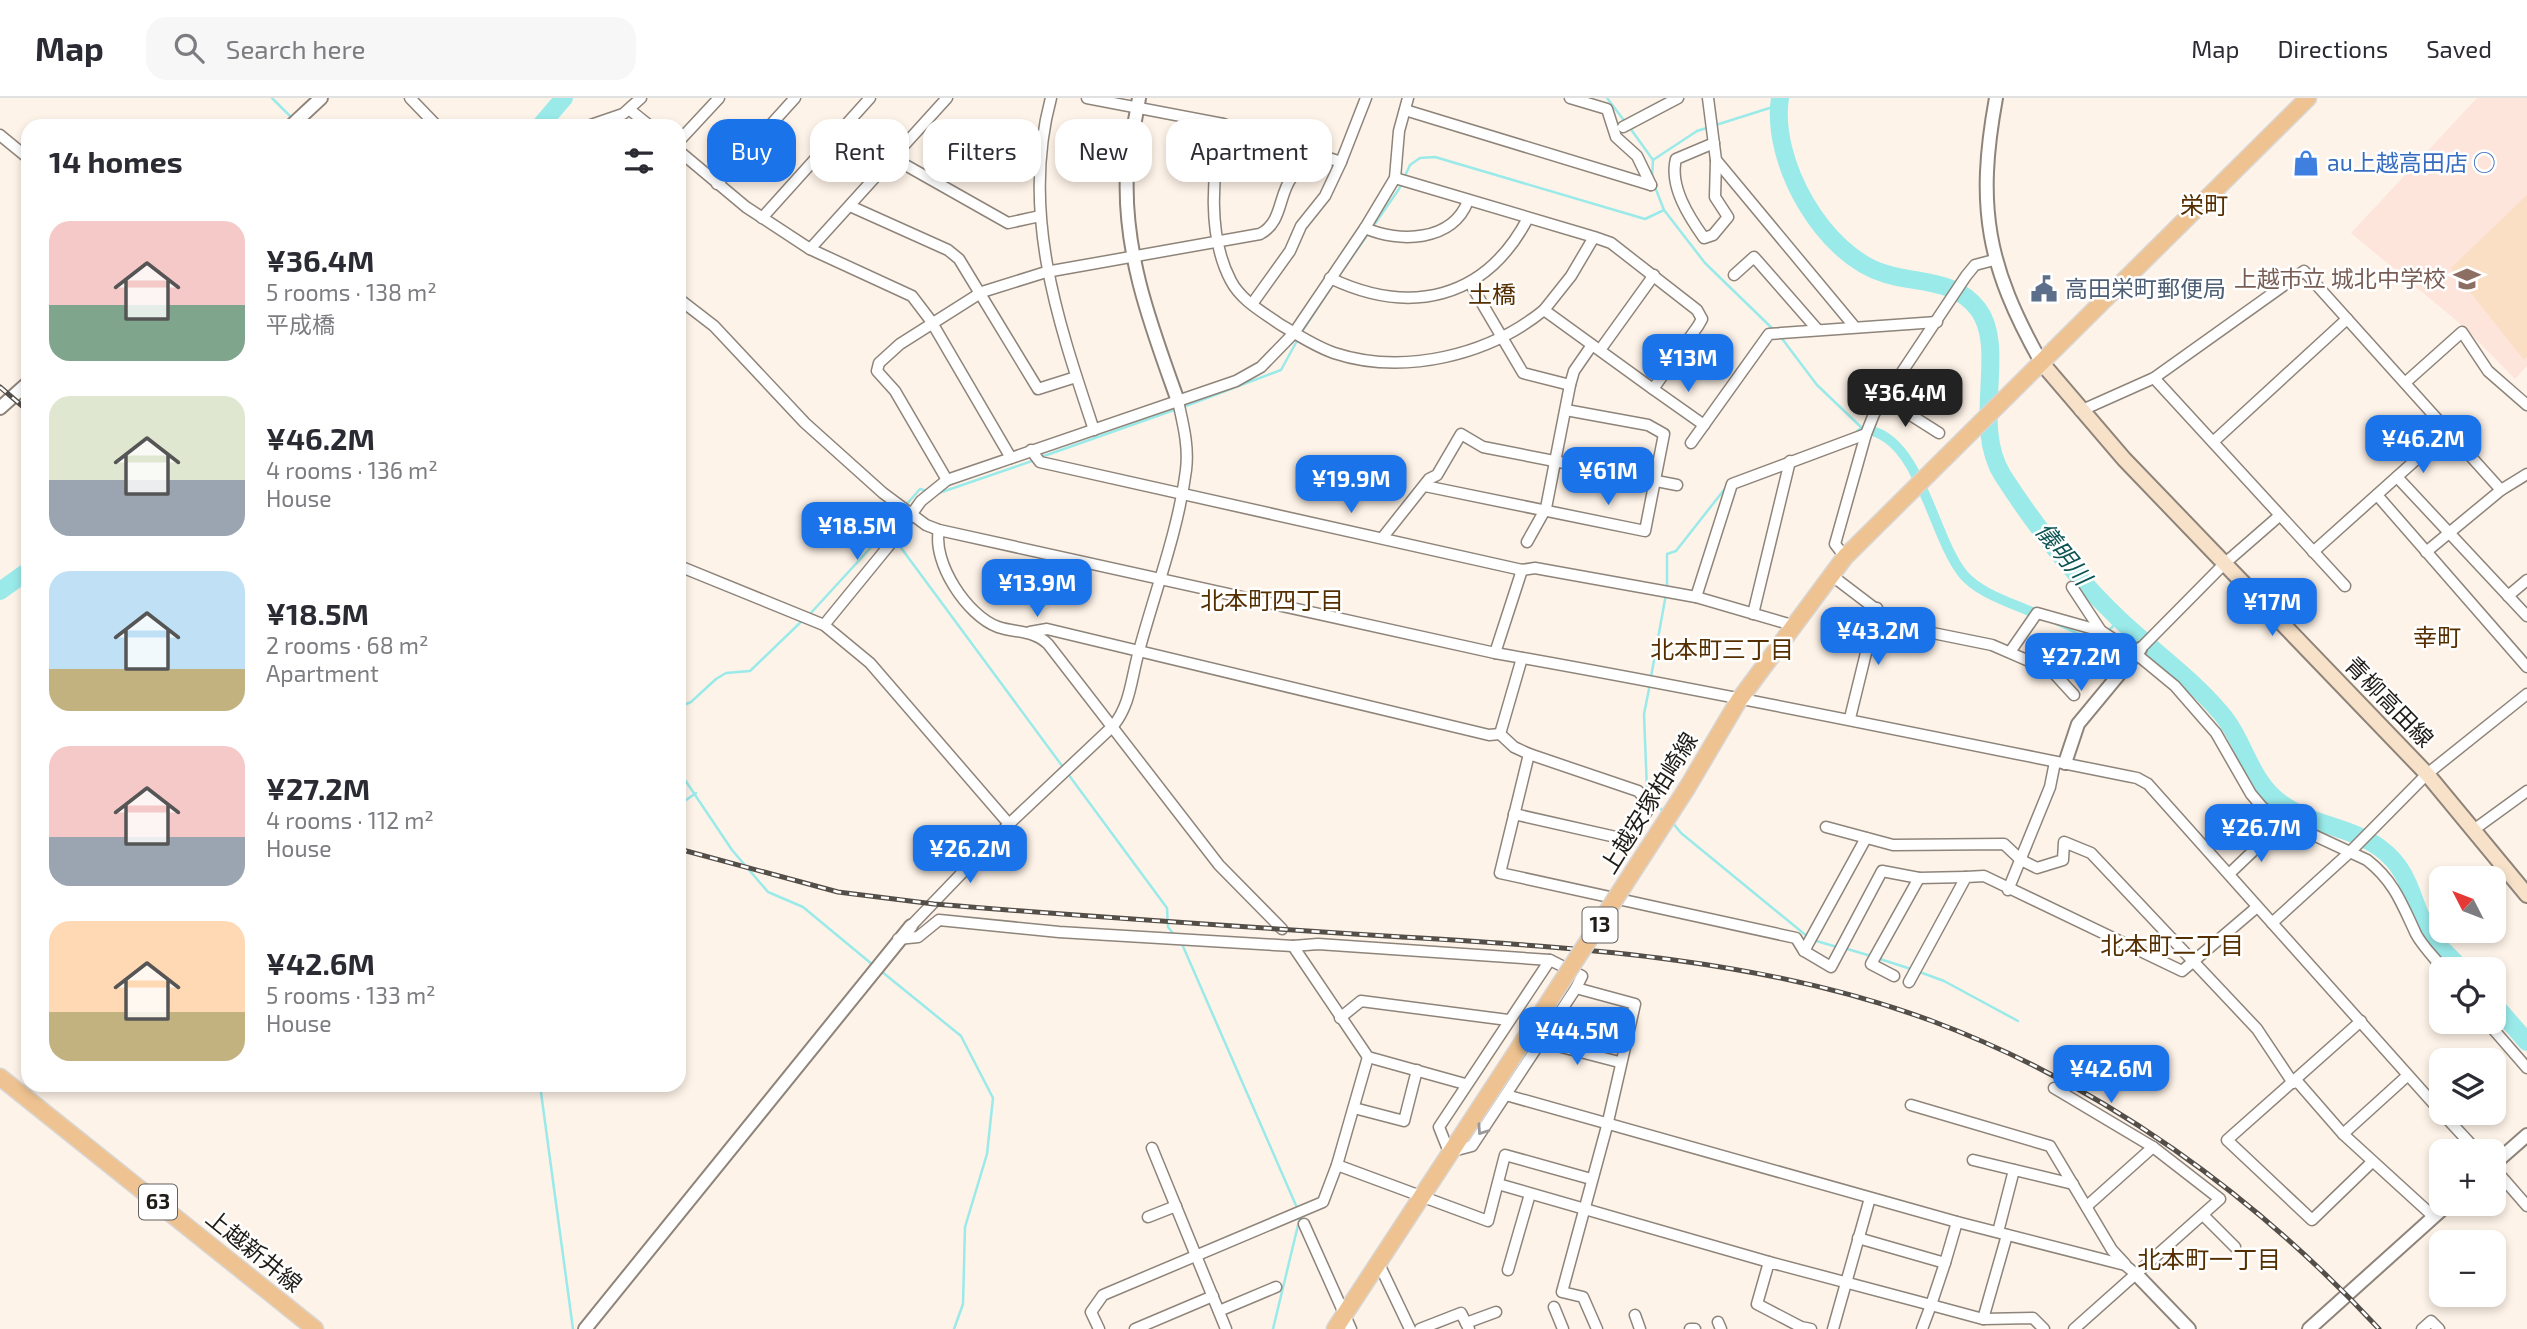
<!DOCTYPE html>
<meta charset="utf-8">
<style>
body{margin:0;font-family:"Exo 2","Noto Sans JP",sans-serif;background:#f7f7f7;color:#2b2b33;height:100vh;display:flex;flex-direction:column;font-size:26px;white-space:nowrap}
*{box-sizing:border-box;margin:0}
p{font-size:23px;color:#7c7c81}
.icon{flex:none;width:38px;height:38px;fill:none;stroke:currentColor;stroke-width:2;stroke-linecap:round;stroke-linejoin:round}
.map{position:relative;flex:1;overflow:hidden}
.panel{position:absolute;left:21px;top:21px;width:665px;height:973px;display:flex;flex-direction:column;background:#fff;border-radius:21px;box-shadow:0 4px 10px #0003}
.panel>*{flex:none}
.banner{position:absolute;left:707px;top:21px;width:665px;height:63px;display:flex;gap:14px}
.needle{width:46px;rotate:312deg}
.buttons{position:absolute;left:2429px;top:768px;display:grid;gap:14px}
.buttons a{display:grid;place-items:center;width:77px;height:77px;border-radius:14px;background:#fff;box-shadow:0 4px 10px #0003;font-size:35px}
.price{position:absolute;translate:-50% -60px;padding:0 16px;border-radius:14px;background:#1a73e8;color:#fff;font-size:23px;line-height:46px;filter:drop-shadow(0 2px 4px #0008)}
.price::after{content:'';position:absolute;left:50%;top:42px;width:21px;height:16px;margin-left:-10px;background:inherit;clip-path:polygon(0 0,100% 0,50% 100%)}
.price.active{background:#222;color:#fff}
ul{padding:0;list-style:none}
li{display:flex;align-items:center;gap:21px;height:175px;padding:0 28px}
li span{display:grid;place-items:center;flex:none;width:196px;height:140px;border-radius:21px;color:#555}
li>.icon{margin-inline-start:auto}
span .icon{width:84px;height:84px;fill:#fffc;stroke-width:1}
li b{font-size:30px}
h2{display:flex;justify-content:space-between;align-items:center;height:84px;padding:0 28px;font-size:30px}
.pill{padding:0 24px;border-radius:21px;background:#fff;box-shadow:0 4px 10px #0003;font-size:24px;line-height:63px}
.pill.active{background:#1a73e8;color:#fff}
header{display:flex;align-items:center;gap:42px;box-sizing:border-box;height:98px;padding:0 35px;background:#fff;border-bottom:2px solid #e1e1e2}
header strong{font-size:33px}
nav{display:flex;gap:38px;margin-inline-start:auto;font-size:24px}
.search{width:490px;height:63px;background:#f7f7f7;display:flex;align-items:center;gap:18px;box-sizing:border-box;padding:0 24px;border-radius:21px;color:#7c7c81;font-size:26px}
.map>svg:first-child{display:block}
.education{fill:#fee5db}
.green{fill:#fadfc5}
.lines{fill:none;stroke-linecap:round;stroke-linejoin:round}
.stream{stroke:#9aeaea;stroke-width:2.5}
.canal{stroke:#9aeaea;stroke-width:10}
.river{stroke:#9aeaea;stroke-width:18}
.minor-casing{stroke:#8e847a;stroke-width:13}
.tertiary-casing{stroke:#8e847a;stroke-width:16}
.secondary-casing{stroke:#8e847a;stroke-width:18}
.primary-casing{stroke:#d7d6d5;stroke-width:19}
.minor{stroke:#fff;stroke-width:10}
.tertiary{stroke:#fff;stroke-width:12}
.secondary{stroke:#f7e1c8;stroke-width:14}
.primary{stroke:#efc391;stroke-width:16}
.rail-casing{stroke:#544e48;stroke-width:5}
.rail{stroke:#fff;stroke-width:2.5;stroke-dasharray:8;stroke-linecap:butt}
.primary-bridge-casing{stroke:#d7d6d5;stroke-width:19;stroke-linecap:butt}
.primary-bridge{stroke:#efc391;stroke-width:16}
.oneway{stroke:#9b9997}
.labels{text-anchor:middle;stroke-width:5;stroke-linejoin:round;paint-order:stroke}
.shield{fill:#fff;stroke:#63605d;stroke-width:2}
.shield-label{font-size:21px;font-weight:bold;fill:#201c18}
.shop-label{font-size:23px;fill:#366cbe;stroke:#fff;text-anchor:start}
.education-label{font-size:23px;fill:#785e54;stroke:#fff;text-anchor:end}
.service-label{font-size:23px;fill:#4e5e75;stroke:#fff;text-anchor:start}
.street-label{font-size:23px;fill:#201c18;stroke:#fff}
.neighbourhood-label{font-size:24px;fill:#562f00;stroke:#fff}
.water-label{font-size:24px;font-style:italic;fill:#0d5555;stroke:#fff}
</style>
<header>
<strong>Map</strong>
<div class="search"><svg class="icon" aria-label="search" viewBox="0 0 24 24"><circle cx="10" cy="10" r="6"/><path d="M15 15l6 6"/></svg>Search here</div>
<nav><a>Map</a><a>Directions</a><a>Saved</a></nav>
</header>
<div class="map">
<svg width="2527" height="1231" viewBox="0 0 2527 1231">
<rect width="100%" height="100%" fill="#fef3e8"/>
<polygon class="education" points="2477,0 2527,0 2527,268 2515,281 2463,228 2351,135"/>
<polygon class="green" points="2527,97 2527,259 2524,262 2451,170"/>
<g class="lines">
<g class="stream">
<polyline points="272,0 290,18"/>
<polyline points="1607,0 1626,25"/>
<polyline points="1630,30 1653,62 1652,79"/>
<polyline points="1653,62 1697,33 1779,7"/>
<polyline points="1655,89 1664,112 1705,165 1775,233"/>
<polyline points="1372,130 1399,91 1410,67 1420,60 1435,59 1645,121 1664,112"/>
<polyline points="1338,179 1368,136"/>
<polyline points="1301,235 1334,185"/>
<polyline points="1780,238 1817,287 1861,329"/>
<polyline points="1183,309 1281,272 1298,241"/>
<polyline points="1855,335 1861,330"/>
<polyline points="1041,359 1177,311"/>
<polyline points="936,396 1035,362"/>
<polyline points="906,407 920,391 927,393"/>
<polyline points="896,443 1167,810 1168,829 1175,838"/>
<polyline points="1667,490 1667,456 1676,453 1727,388"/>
<polyline points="809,517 886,433 902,412"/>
<polyline points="2052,524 2081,537 2094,536"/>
<polyline points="2110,531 2120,522"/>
<polyline points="1651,579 1666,496"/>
<polyline points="1650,586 1644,616 1647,693 1665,716"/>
<polyline points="679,609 691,604 716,581 726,575 750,573 804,521"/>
<polyline points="679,673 732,752 768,794 803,809 873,867"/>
<polyline points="679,707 696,695"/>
<polyline points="1672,724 1681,735 1808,839"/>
<polyline points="1813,842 1837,849"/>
<polyline points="1182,846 1298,1112"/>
<polyline points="1844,850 1871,858"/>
<polyline points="1877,860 1911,871"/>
<polyline points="881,873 961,938 993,1000 987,1056 965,1129 963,1206 954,1231"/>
<polyline points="1917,873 1944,883 2018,923"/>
<polyline points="540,987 573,1231"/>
<polyline points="1273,1231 1300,1119"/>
</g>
<path class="canal" d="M1872,333C1921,346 1933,439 1963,476C1978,495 2012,505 2034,515"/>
<g class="river">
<path d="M1780,0C1770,63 1823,158 1886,176C1919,186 1955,181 1978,211C2008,251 1970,326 2003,378C2036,429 2076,480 2119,521C2153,553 2190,579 2220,614C2245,642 2249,683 2282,706C2312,727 2351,729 2380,750C2414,775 2411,808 2430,836C2438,849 2452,860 2462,872"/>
<polyline points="540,28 564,0"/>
<polyline points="0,493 28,473"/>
<polyline points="2494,906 2527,944"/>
</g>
<g class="minor-casing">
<g id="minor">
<polyline points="410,0 437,28"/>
<path d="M1051,0C1020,114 1058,224 1094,332"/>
<polyline points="1087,0 1223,26 1341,64 1366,0"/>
<polyline points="1570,0 1607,11 1616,39 1637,58 1651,87"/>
<polyline points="1708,0 1716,62 1854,228"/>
<polyline points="630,12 650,28"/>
<polyline points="1405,12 1651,87"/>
<path d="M1223,26C1212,75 1207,138 1231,183C1241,202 1261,213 1278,225C1296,236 1314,248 1334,255C1404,278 1489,257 1544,212"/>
<polyline points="588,28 623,16 641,0"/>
<polyline points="1623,29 1678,0"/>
<polyline points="0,37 28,60"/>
<polyline points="679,43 719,0"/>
<path d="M1714,45L1676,61C1669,88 1689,119 1704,140L1713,137L1728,119L1715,99L1716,62"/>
<polyline points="679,53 746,109 810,151 912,198 931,223 1011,360"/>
<polyline points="893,60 1008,125 1040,118"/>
<polyline points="1395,80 1594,139 1611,145 1697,212 1702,221 1698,228 1653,291 1544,212 1571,178 1594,139"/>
<polyline points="717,86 795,0"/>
<polyline points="850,108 948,152 959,161 1038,291 1076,279"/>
<polyline points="762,120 870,0"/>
<path d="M1365,130C1399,145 1452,144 1468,103"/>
<polyline points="810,151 947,0"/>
<polyline points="1734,177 1754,159 1817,231"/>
<path d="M1330,180C1410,218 1485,202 1528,120"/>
<polyline points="1470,185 1523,275 1570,287 1574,273 1592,247"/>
<path d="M679,201L714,228L805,325L883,395L926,427L939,432L1495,555C1710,593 1923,637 2137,680L2148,686L2441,1014"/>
<polyline points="1252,206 1290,153 1301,128 1325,98 1341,64"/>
<polyline points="1600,252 1654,177"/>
<polyline points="2154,280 2345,488"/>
<polyline points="2406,284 2462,234 2488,273 2527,307"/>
<polyline points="1653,291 1704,327"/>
<polyline points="1887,302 1939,335"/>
<polyline points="2080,313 2154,280 2304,173 2501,392"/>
<polyline points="2213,344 2347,221"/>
<polyline points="1691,345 1769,236 1937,224"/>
<polyline points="1031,352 1040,364 1522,472 1535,470 1696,499 1792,527"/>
<polyline points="2397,379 2527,518"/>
<path d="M947,382L895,293L877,273L879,265L900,246L982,194L1046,174L1260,136C1283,124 1278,97 1292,79C1300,69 1306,65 1312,53"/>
<polyline points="1425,388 1645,433 1664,336 1648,327 1566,312"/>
<polyline points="2377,397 2527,569"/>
<path d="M939,432C932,464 967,518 998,529C1016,535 1034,532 1048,546L1219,767L1282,831"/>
<polyline points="1383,439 1429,381 1437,377 1461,336 1483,349 1677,387"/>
<polyline points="1527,444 1546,410 1570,287"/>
<polyline points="2313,454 2448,333"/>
<polyline points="2426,454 2501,392 2527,376"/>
<polyline points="1845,459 1835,446 1866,336 1874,316 1966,178 1975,167 1994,162"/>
<polyline points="679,468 824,527 870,565 1009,726"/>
<polyline points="1831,477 1898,528 1992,547 2052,573 2074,597"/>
<polyline points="2072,489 2101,533"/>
<polyline points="2508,498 2527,482"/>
<polyline points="1696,499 1732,386 1866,336"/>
<polyline points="1753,516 1790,363"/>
<polyline points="824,527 891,445 921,403 947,382 1236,283 1261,269 1294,235 1365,130 1395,80 1399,33 1408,0"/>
<polyline points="1030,534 1047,531 1489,637 1500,636"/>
<polyline points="2140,551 2224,466 2278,419"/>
<path d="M2010,554L2037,515L2101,533L2135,555L2175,588L2216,635L2251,696L2262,709L2277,720L2367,762C2394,783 2402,806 2416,836C2423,849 2435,860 2444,872"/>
<polyline points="1495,555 1522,472"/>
<polyline points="1522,560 1500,636 1514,649 1529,656 1500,775 1796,840 1804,853 1831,869 1882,773 1919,780 1966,779"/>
<polyline points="1850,620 1877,510"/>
<polyline points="1514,716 1629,742 1651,707 1638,693 1529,656"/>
<polyline points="1826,729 1893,747 2004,746 2021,762 2037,770 2063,762 2064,744 2091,755 2257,931 2293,985"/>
<polyline points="2472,733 2527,693"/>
<polyline points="2229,776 2272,735"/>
<polyline points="2008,792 2050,689 2055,664"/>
<polyline points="2272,825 2350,754 2427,676 2527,596"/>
<path d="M911,828L1009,726L1113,628C1131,606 1131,580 1139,553C1155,493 1178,434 1186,372C1189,348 1183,326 1178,303"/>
<polyline points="898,841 918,839 939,822 1059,834 1293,848 1318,846 1550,862 1439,1029 1449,1054 1472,1048 1576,890 1635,906 1607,1028 1562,1194 1583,1199 1597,1231"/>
<polyline points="1293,848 1368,959 1465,986"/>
<polyline points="1804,853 1866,740"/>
<polyline points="1550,862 1582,878 1576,890"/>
<polyline points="1894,878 1871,866 1919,780"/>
<polyline points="1909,884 1966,779 1984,778 2182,873 2257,809"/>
<polyline points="1340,920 1361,903 1508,922"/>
<polyline points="2361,923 2227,1042 2312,1122 2372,1064"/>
<polyline points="2487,924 2527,970"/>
<polyline points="1542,944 1619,964"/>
<polyline points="2296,982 2343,1036 2434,1119"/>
<polyline points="2054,990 2153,1049"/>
<polyline points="1506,997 1957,1124 2125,1167 2136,1176"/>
<polyline points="1911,1007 2050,1048 2112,1152 2125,1166"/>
<polyline points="1354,1010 1404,1023 1417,972"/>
<polyline points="2442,1015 2478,1054"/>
<polyline points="2343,1036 2407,978"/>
<polyline points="1152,1050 1226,1231"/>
<polyline points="1973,1062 2073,1086"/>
<polyline points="1337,1067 1488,1123 1505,1057 1591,1081"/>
<polyline points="2494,1070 2527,1108"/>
<polyline points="1498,1086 1769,1164"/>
<polyline points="2203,1117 2235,1149"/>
<polyline points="1148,1119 1176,1108"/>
<polyline points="1304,1126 1351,1231"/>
<polyline points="1998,1134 2014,1072"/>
<polyline points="1858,1140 1945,1165 1957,1124"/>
<polyline points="1379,1166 1410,1231"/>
<polyline points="1508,1172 1530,1096"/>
<polyline points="1554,1209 1563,1231"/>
<polyline points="1219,1213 1276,1189"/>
<polyline points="1635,1217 1640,1231"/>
<polyline points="1983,1221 2033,1220 2044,1231"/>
<polyline points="1718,1224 1721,1231"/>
<polyline points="1466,1225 1496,1214"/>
<polyline points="1099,1231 1091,1214 1103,1197 1323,1104 1337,1067 1368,959"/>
<polyline points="1135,1231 1213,1198"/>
<polyline points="1420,1231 1461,1215 1469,1231"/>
<polyline points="1690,1231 1695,1231"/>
<polyline points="1811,1231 1801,1229 1757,1206 1769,1164 1931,1207 1945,1165"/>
<polyline points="1833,1231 1870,1100"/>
<polyline points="1922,1231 1931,1207 1983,1221 2007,1137"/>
<polyline points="2074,1231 2220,1101 2153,1049 2087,1108"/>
<polyline points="2422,1231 2431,1223 2439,1231"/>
</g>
</g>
<g class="tertiary-casing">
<g id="tertiary">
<path d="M1139,0C1135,25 1129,49 1127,74C1123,155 1151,228 1178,303"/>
<path d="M1996,0C1976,109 1987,168 2041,264"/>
<polyline points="291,28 321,0"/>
<polyline points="0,310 28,285"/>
<polyline points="2065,665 2078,626 2140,551"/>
<polyline points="2494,1066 2527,1037"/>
<polyline points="2136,1176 2189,1231"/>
<polyline points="585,1231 911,828"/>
<polyline points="2309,1231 2448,1106"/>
</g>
</g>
<g class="secondary-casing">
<polyline id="secondary" points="2041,264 2124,361 2427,676 2527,797"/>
</g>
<g class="primary-casing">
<g id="primary">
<polyline points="1687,690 1739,602 1845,459 2308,0"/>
<polyline points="0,979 315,1231"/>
<polyline points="1335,1231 1511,962"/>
</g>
</g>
<use href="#minor" class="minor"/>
<use href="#tertiary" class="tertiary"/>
<use href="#secondary" class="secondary"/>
<use href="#primary" class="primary"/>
<g class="rail-casing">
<g id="rail">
<polyline points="0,289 28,313"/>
<path d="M679,751L838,794L934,806C1090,819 1246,829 1402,839C1582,850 1762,860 1932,923C2103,987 2256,1098 2379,1231"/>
</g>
</g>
<use href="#rail" class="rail"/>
<g class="primary-bridge-casing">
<polyline id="primary-bridge" points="1511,962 1687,690"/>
</g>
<use href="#primary-bridge" class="primary-bridge"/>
</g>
<defs><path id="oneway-chevron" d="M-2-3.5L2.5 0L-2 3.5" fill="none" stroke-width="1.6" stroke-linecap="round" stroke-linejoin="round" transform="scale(1.75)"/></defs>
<use class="oneway" href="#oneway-chevron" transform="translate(1482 1032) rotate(124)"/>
<defs>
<g id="shop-bare" transform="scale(2.1)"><path d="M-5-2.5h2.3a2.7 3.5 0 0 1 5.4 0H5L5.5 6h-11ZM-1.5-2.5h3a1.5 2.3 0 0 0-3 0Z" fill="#3f7fe0" stroke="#fff" stroke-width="2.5" paint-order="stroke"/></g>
<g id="school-bare" transform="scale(2.1)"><path d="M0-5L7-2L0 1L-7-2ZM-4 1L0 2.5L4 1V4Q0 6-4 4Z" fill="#8d6e63" stroke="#fff" stroke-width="2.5" paint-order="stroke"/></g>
<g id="civic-bare" transform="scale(2.1)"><path d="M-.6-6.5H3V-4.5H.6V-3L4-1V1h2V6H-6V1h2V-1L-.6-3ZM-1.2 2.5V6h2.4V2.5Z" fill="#5c6f8a" stroke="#fff" stroke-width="2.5" paint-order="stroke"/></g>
</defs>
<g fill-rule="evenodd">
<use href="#shop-bare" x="2306" y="65"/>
<use href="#school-bare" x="2467" y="181"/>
<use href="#civic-bare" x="2044" y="191"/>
</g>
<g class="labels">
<g class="shield">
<rect x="1582.5" y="809.5" width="35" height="35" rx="5"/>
<rect x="139" y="1086.5" width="38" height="35" rx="5"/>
</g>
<g class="shield-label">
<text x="1600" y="834">13</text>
<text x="158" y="1111">63</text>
</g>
<g class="shop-label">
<text x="2327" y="73">au上越高田店 ○</text>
</g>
<g class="education-label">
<text x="2446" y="189">上越市立 城北中学校</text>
</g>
<g class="service-label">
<text x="2065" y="199">高田栄町郵便局</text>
</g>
<g class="street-label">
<text transform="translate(2389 604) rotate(46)" y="8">青柳高田線</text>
<text transform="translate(1649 705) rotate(-58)" y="8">上越安塚柏崎線</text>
<text transform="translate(254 1153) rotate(39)" y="8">上越新井線</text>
</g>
<g class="neighbourhood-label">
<text x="2204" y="116">栄町</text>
<text x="1492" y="205">土橋</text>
<text x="1272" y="511">北本町四丁目</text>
<text x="2437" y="548">幸町</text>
<text x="1722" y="560">北本町三丁目</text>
<text x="2172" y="856">北本町二丁目</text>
<text x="2209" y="1170">北本町一丁目</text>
</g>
<g class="water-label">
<text transform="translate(2063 456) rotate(51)" y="8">儀明川</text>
</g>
</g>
</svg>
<div class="buttons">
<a><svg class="needle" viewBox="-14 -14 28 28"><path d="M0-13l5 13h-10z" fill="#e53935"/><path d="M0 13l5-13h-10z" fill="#7c7c81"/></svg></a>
<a><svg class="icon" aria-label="locate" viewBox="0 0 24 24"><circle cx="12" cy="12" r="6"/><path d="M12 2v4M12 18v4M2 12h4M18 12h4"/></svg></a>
<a><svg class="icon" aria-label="layers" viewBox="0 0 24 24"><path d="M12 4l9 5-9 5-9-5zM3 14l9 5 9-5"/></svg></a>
<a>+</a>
<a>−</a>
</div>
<b class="price" style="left:1688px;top:296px">¥13M</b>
<b class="price active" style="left:1905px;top:331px">¥36.4M</b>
<b class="price" style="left:2423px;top:377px">¥46.2M</b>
<b class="price" style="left:1608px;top:409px">¥61M</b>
<b class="price" style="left:1351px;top:417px">¥19.9M</b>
<b class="price" style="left:857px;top:464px">¥18.5M</b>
<b class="price" style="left:1037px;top:521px">¥13.9M</b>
<b class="price" style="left:2272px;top:540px">¥17M</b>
<b class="price" style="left:1878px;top:569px">¥43.2M</b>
<b class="price" style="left:2081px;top:595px">¥27.2M</b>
<b class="price" style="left:2261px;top:766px">¥26.7M</b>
<b class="price" style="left:970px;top:787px">¥26.2M</b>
<b class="price" style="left:1577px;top:969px">¥44.5M</b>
<b class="price" style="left:2111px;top:1007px">¥42.6M</b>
<div class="banner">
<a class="pill active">Buy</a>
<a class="pill">Rent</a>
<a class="pill">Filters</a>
<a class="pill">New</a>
<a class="pill">Apartment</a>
</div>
<section class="panel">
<h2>14 homes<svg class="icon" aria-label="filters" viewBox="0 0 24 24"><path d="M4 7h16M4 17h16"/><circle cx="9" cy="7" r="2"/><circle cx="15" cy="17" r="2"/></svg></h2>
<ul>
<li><span style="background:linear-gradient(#f6c9c9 60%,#7fa58c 0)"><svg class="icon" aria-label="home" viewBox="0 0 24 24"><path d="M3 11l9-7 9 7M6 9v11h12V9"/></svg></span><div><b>¥36.4M</b><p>5 rooms · 138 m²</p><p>平成橋</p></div></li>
<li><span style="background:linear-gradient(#dfe7d0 60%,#9aa5b1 0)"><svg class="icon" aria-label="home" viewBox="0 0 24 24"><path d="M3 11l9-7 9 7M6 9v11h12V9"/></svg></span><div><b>¥46.2M</b><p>4 rooms · 136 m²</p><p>House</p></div></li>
<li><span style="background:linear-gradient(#bfe0f5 70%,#c2b280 0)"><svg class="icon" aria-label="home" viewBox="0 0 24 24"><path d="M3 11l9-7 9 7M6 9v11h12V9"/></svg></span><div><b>¥18.5M</b><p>2 rooms · 68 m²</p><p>Apartment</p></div></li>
<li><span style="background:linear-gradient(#f6c9c9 65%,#9aa5b1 0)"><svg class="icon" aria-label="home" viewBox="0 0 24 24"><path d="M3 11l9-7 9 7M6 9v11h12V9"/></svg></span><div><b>¥27.2M</b><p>4 rooms · 112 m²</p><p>House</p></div></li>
<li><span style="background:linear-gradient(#ffd9b3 65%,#c2b280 0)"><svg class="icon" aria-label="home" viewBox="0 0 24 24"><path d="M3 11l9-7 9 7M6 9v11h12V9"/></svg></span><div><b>¥42.6M</b><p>5 rooms · 133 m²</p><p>House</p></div></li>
</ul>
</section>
</div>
